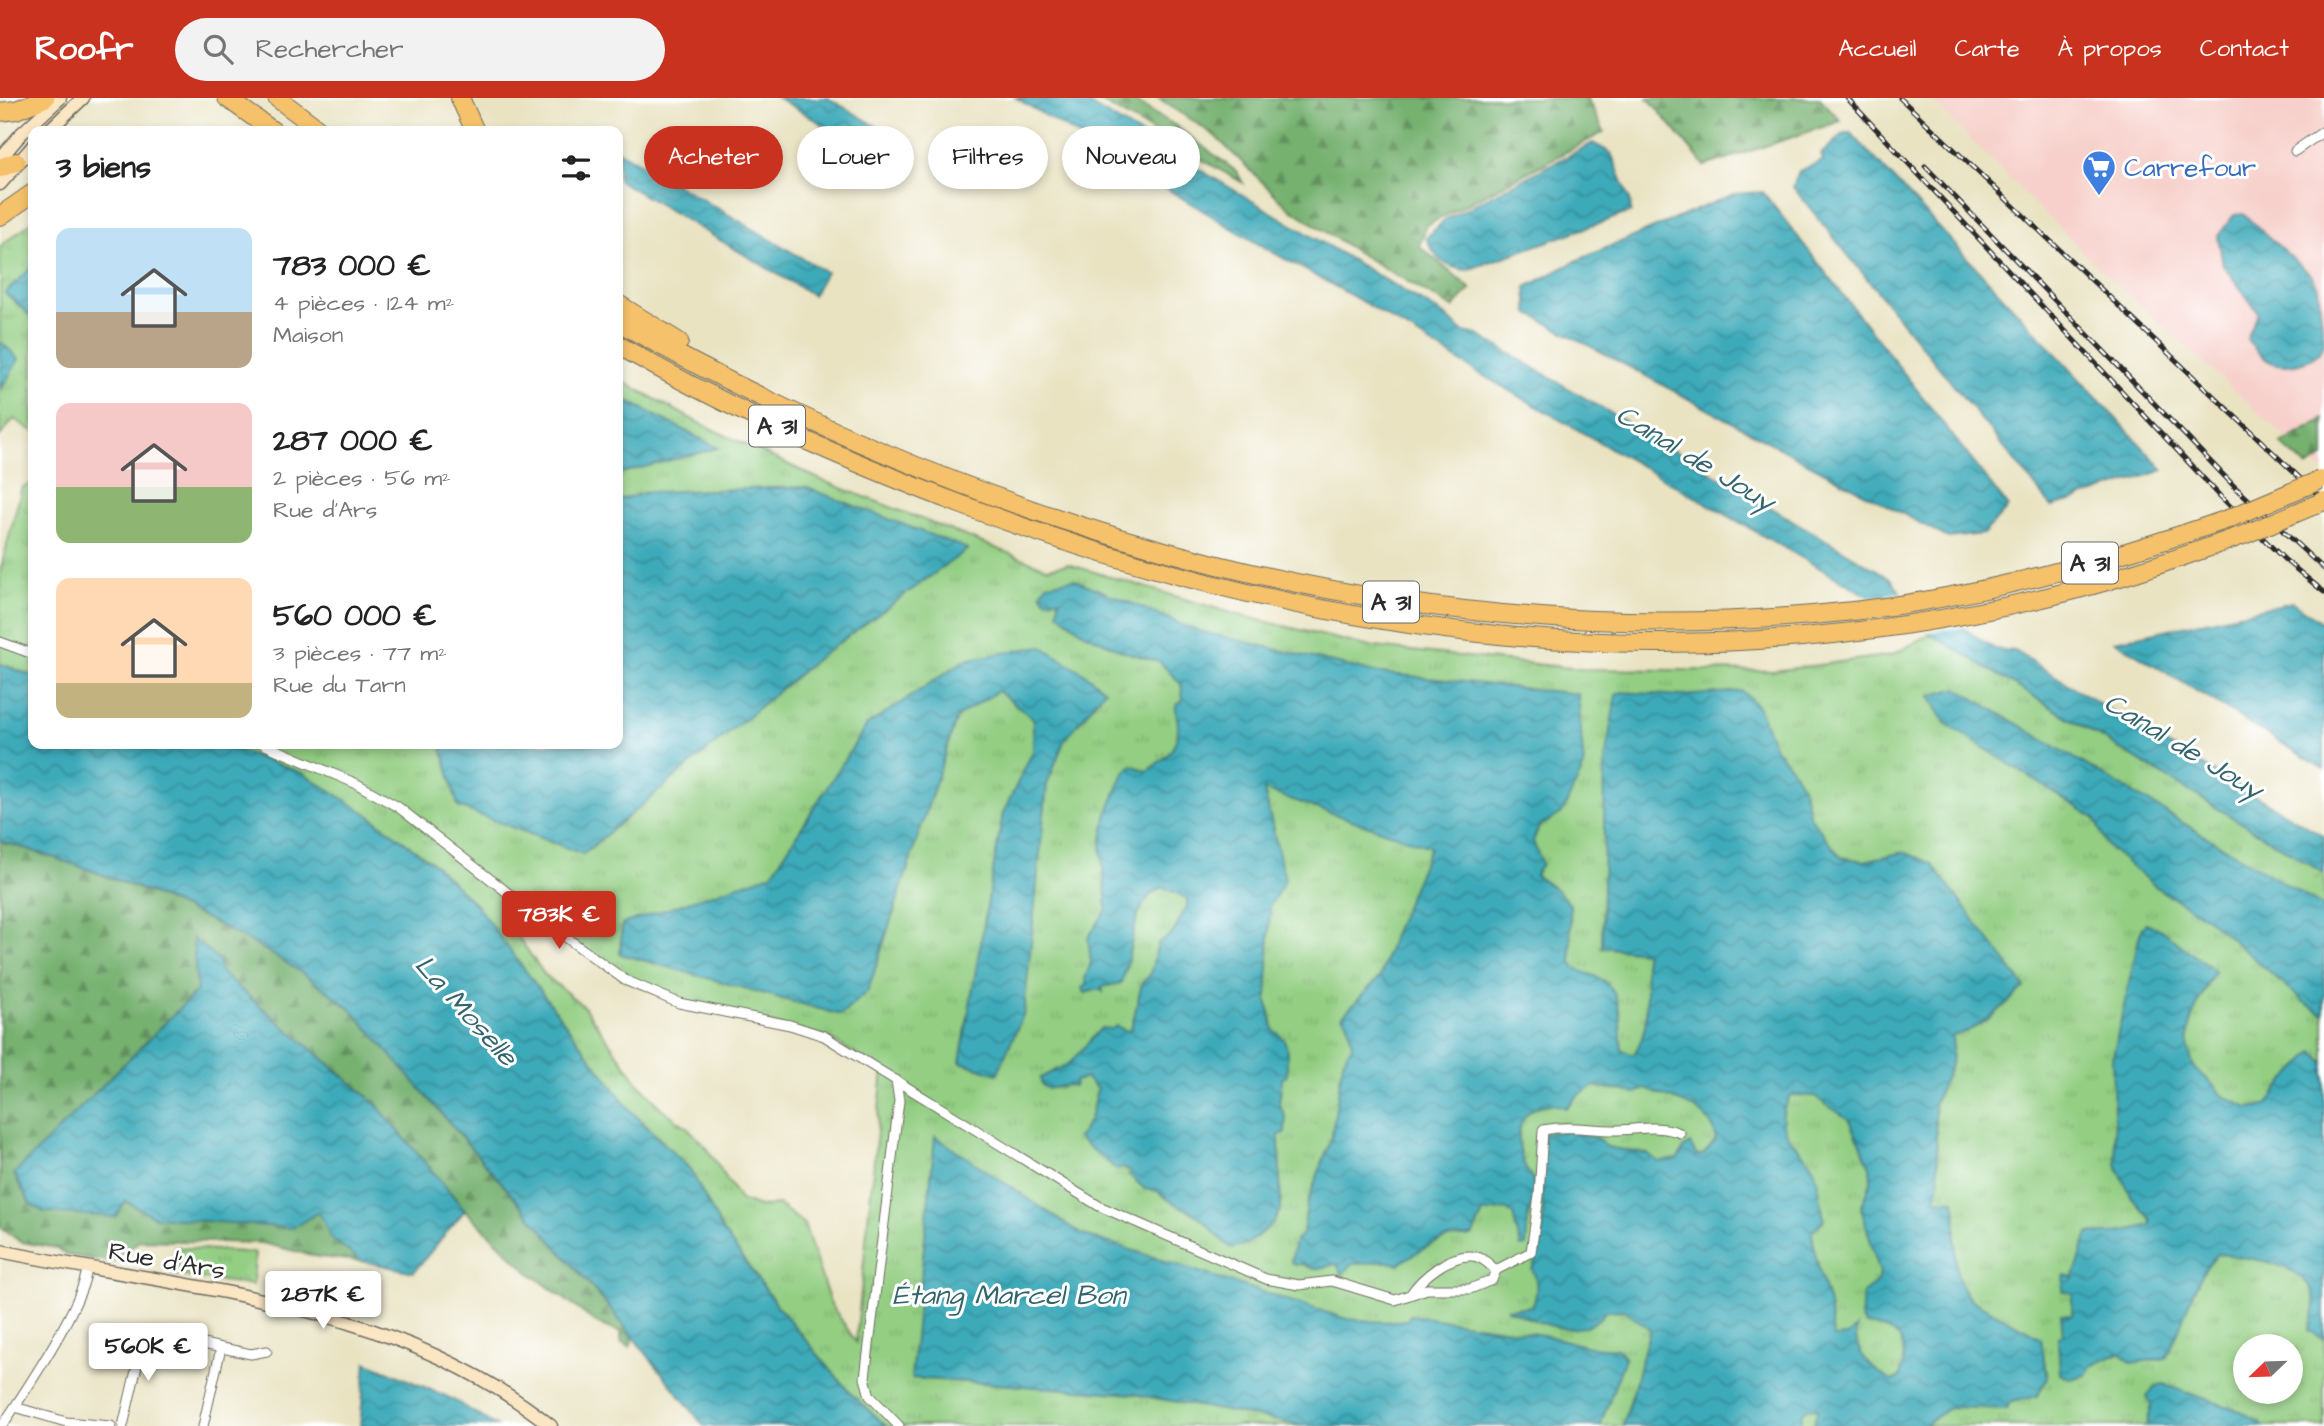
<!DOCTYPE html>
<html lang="fr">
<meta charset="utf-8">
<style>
body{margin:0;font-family:"Architects Daughter",sans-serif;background:#f2f2f2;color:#222;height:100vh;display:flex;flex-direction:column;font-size:26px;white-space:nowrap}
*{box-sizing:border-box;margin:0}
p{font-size:23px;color:#767676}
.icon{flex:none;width:38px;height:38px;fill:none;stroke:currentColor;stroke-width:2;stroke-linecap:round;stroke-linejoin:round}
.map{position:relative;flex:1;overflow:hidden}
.sheet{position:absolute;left:28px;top:28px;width:595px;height:623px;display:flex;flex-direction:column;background:#fff;border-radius:14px;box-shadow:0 4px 10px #0003}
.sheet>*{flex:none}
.guide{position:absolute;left:644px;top:28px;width:665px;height:63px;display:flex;gap:14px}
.needle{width:46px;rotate:247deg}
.buttons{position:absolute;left:2233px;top:1236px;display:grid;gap:14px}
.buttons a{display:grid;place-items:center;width:70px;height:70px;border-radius:50%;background:#fff;box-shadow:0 4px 10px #0003;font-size:35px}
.price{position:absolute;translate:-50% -60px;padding:0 16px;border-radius:7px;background:#fff;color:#222;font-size:23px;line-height:46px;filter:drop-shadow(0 2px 4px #0008)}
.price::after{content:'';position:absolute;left:50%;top:42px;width:21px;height:16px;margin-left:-10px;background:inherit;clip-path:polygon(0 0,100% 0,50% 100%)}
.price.selected{background:#c8321e;color:#fff}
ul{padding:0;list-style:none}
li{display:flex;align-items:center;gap:21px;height:175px;padding:0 28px}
li span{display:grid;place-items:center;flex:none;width:196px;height:140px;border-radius:14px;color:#555}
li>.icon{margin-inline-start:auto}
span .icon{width:84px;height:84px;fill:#fffc;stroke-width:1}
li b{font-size:30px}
h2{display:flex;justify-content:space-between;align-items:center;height:84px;padding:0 28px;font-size:30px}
.pill{padding:0 24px;border-radius:32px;background:#fff;box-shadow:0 4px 10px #0003;font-size:24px;line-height:63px}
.pill.selected{background:#c8321e;color:#fff}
header{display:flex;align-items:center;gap:42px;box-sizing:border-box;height:98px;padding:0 35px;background:#c8321e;color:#fff}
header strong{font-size:33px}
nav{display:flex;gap:38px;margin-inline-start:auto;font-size:24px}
.search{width:490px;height:63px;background:#f2f2f2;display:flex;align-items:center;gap:18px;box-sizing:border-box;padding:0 24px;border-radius:38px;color:#767676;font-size:26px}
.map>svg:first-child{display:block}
.built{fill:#f7d0cb}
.grass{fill:url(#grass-tufts);stroke:#5f7c56;stroke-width:2;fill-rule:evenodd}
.forest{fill:url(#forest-firs);stroke:#506e4e;stroke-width:2}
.water{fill:url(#water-waves);stroke:#346a72;stroke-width:2;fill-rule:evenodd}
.pier{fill:#e9e3c2}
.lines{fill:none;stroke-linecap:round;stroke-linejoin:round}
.street-casing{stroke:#6e6b60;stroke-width:11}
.secondary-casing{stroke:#6e6b60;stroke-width:15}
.highway-casing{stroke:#6e6b60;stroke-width:20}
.street{stroke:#fff;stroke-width:9}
.secondary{stroke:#fbe6c4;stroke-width:12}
.highway{stroke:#f5c16b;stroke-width:18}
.rail-casing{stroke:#2b2b2b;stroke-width:5}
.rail{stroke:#fff;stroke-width:2.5;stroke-dasharray:8;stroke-linecap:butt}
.highway-bridge-casing{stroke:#6e6b60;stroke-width:20;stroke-linecap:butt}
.highway-bridge{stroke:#f5c16b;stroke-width:18}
.labels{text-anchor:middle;stroke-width:6;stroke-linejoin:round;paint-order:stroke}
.shield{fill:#fff;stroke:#6b6b6b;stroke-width:2}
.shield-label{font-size:24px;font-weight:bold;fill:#2b2b2b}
.shop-label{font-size:26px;fill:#366cbe;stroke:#fff;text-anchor:start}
.street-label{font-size:26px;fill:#2b2b2b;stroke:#fff}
.water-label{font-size:28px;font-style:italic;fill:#33646b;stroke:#fff}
</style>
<header>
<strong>Roofr</strong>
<div class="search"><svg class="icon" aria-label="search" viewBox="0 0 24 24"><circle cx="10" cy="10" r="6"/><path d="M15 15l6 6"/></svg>Rechercher</div>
<nav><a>Accueil</a><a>Carte</a><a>À propos</a><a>Contact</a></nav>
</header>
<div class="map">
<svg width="2324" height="1328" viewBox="0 0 2324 1328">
<defs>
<pattern id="grass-tufts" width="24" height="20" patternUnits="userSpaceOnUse" patternTransform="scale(1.75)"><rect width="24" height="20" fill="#93ce82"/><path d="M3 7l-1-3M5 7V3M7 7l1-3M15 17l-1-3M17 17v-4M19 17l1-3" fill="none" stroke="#7fb170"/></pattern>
<pattern id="forest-firs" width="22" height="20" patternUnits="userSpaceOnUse" patternTransform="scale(1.75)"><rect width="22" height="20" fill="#76b170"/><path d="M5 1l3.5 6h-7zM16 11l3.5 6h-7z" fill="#61905c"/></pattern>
<pattern id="water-waves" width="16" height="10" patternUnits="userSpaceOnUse" patternTransform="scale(1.75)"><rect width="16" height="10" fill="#3caaba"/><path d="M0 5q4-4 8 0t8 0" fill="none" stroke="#338b97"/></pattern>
</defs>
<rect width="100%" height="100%" fill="#fff"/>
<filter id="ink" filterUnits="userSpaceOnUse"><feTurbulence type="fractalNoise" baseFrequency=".0143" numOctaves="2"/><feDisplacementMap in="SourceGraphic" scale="14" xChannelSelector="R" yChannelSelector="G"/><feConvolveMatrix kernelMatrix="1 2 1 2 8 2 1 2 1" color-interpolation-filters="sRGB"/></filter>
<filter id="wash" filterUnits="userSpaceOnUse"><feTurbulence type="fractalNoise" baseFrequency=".00686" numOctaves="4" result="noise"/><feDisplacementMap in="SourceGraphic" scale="28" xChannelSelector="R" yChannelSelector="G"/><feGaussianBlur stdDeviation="1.57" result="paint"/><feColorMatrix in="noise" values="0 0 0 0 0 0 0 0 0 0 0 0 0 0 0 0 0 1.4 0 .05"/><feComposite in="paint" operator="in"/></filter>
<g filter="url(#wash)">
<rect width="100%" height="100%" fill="#e9e3c2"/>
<polygon class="built" points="1929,0 2324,0 2324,374 2097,168"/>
<g class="grass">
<polygon points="33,123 33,333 14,321 0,338 0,148"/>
<path d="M618,281L695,323L821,382L1047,470L1068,466L1238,517L1366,548L1581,571L1774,573L1892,557L1931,536L2324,775V1328H886L851,1296L779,1210L722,1132L690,1071L631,1013L475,807L434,766L369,717L302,675L221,646H618ZM542,821L625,882L679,905L824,938L883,972L856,1244L830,1205L804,1126L779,1107L759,1109L740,1102L707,1050L688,1030L661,1010L637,983L584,909L544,876L512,830ZM2245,1248H2291V1293H2245Z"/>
<polygon points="33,386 33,578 0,566 0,474 22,389"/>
<polygon points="175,1149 255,1155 253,1187 173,1177"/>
</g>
<g class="forest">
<polygon points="1094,0 1129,0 1176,28 1237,74 1243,85"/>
<polygon points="1158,0 1587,0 1604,34 1427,127 1419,148 1471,191 1453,210 1355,153 1288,109 1214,37"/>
<polygon points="1648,0 1820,0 1841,23 1705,68"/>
<polygon points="2324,321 2324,359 2307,369 2281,346"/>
<path d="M0,743C124,779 251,830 352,912L609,1209L633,1239L630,1249L622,1245L620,1234L598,1226L526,1172L465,1112L375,1005L221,875L219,862L194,842L197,893L14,1077L31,1107L125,1103L155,1119L319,1114L332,1140L361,1163L319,1159L262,1145L140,1142L113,1164L66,1157L57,1150L21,1144L0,1129Z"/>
</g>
<g class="water">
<polygon points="778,0 828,0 904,44 891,66"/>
<polygon points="1016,0 1079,0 1446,218 1463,234 1478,237 1892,481 1901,496 1960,528 1995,551 2015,553 2140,631 2324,738 2324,775 1865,496 1475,273 1365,205 1265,150"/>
<polygon points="1845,35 1851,35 2164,372 2052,409 1793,89 1799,73 1823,63 1821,56"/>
<path d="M1593,45L1611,55L1630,102L1631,114L1467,172C1444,170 1436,160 1426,140L1446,121Z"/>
<polygon points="618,52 826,174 813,197 618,82"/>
<polygon points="1763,94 2008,409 1983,436 1948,440 1528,215 1526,189 1578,162 1734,96"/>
<path d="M2243,116L2312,178L2318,189L2324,244C2322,254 2314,260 2305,263C2277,273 2263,264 2247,241L2258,214L2223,167L2218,138L2234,117Z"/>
<polygon points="33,168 33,220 5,195"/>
<polygon points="0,243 19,261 0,293"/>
<polygon points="618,298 718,350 618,376"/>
<polygon points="805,389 968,451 818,560 583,756 458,709 441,646 618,646 618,402 648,394"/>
<path d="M1073,481L1195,532L1372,574L1578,596L1584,669L1562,715L1539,729L1533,743L1542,766L1535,777L1558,793L1570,807L1571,864C1577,874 1589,875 1599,880C1625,894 1619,928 1622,952L1633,957C1655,928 1643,887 1645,854L1602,849L1605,662L1616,597L1621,594L1682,598L1742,593L1758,608L1775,650L1791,669L1803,690L1810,719L1841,759L1864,763L1904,754L1931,765L2025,889C2002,909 1984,930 1953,938L1951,967L1934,1006L1939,1084L1936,1101L1954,1102C1961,1135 1945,1174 1971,1202L2041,1240L2047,1281L2037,1298L2009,1305L2007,1311L1950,1309L1925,1328H1816L1814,1324L1818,1310L1807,1311L1802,1316L1800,1328H1623L1650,1231L1624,1212L1606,1213C1580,1247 1538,1223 1506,1211L1532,1208C1538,1197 1538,1182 1532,1171C1548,1140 1543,1108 1540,1074C1539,1062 1543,1048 1544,1035L1568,1033L1597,1040L1607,1049L1648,1056L1659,1064L1678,1061L1683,1051L1690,1046L1697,1058L1704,1056L1716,1042C1713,1008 1672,1002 1645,991L1636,995L1594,988L1577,998L1566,1010C1555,1005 1545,1005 1535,1010C1514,1021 1517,1049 1525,1069C1529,1077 1536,1083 1536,1094C1535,1101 1531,1108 1529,1115C1527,1126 1527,1137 1526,1148L1521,1149L1513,1117L1506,1111L1483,1115L1473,1137C1464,1141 1459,1138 1450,1140C1439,1141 1405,1160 1399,1167C1384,1160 1369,1167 1352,1166L1342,1177L1337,1166L1314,1171L1302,1166L1294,1167L1291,1164L1295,1143L1303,1135L1307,1106L1331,1041L1343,963L1352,947L1348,925L1342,918L1380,879L1393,837L1430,749L1264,692L1285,782L1270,808L1267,903L1274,933C1292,941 1286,961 1287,977L1282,981L1279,1006L1286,1020L1285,1035L1279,1037L1281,1111L1273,1125L1247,1146L1231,1150C1219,1141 1209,1127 1199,1119C1186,1109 1169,1106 1158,1093L1145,1091L1129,1077L1130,1074L1123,1070L1117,1072L1078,1040L1090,1021L1097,991L1086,980L1075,983L1074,989L1068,987L1048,991L1042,987L1040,980L1070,965L1101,930L1112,931L1116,928L1126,933L1131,931L1142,885L1150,877L1158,845L1173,835L1187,808V800L1163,789C1126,806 1136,853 1121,885L1102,889L1103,894L1099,891L1085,895L1082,890L1087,886L1085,881L1091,864L1088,840L1107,811L1101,747L1106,718L1124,675L1132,667L1147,673C1164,661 1178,652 1178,629C1178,622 1175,615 1176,607L1183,602L1181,586L1160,564L1125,554L1084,535L1058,515L1059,501L1046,502L1041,495L1047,486ZM1790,997L1813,998L1850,1022L1870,1069L1871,1083L1861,1110L1880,1176L1876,1185L1863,1195L1861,1220L1866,1227C1903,1232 1909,1244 1900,1279L1892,1283C1874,1273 1851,1253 1857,1229L1848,1238L1834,1239C1829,1225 1832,1212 1827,1199C1820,1176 1814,1157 1812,1133L1824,1122C1821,1106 1820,1088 1815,1073C1806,1047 1766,1040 1790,997Z"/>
<polygon points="2292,504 2324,526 2324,671 2115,543"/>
<polygon points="1041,548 1084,575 1105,592 1064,643 1047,687 1024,915 997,976 960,964 1003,715 1033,653 1033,620 998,593 957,619 868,893 841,917 620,856 622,826 772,776 866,628 965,562"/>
<path d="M0,566L33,578V646H221L302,675L369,717L434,766L476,807L631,1013L690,1071L722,1132L779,1210L851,1296L886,1328H704L609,1209L352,912C251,830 124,779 0,743Z"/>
<polygon points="1957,590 2324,809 2324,916 2305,905 2208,821 2160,792 2108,749 2094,720 1945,625 1930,598"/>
<path d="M2146,825L2161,832L2215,873C2200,899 2178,937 2194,968C2200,980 2215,983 2220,996L2248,1010L2267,1007L2284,984L2314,953L2324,965V1242L2309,1232C2310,1224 2315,1213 2315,1205C2312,1164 2247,1160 2218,1156C2191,1179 2185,1228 2166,1260L2132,1265L2119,1255L2091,1268L2086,1277L2071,1281L2060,1276L2058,1240L2063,1236L2061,1216L2072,1218V1195L2062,1193L2064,1177L2073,1179C2082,1163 2081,1146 2089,1135L2112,1136L2151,1127L2150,1120L2131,1098L2116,1067L2112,962L2141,831Z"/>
<polygon points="193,841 219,862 221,875 375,1005 465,1112 414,1174 361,1163 331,1140 319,1114 292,1130 155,1119 126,1103 115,1119 44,1114 31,1107 14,1076 197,893"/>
<polygon points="935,1038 1081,1136 1347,1221 1384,1224 1407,1222 1410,1217 1544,1237 1589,1249 1618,1251 1625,1260 1600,1328 1305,1328 1134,1296 911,1280"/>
<polygon points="366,1264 450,1300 496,1328 360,1328"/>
<polygon points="2163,1286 2243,1314 2265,1328 2146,1328 2152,1307 2147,1298 2155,1288"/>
</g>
<polygon class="pier" points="1905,494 1962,524 1967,528 1923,535 1866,500"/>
</g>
<g filter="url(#ink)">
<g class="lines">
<g class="street-casing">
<g id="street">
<polyline points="2295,53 2324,33"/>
<polyline points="0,544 33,556"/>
<path d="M263,646L357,686L398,709L553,830L625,882L679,905L790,927L824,938L1099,1108L1266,1181L1299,1187L1332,1183L1395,1202L1427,1191H1470L1492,1182L1496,1172C1488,1166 1482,1158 1471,1158C1449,1157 1422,1179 1410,1197"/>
<polyline points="896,982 899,1003 865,1280 870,1298 899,1328"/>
<path d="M1496,1172L1531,1154L1539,1098L1543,1032C1571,1027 1587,1032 1615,1032C1636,1032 1660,1026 1680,1035"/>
<polyline points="15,1309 66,1324 111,1328"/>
<path d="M2,1328C25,1294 82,1209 87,1171"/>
<polyline points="123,1328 145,1234 251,1256 267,1253"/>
<polyline points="203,1328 221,1250"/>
</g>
</g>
<g class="secondary-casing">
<g id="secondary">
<polyline points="48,33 83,0"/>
<polyline points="0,61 21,36 60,0"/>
<polyline points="0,86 33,48"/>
<path d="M0,1153C189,1192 394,1202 551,1328"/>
</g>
</g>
<g class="highway-casing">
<g id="highway">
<polyline points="227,0 273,33"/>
<polyline points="277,0 321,33"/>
<polyline points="460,0 475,33"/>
<polyline points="0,14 16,12 45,0"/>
<polyline points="0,70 16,64"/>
<polyline points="0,118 33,95"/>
<polyline points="618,206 679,244"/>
<path d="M618,224C995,435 1418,562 1853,513C1981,499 2107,463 2228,421"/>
<path d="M618,247C728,311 847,363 965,408C1321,542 1678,589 2051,498C2117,482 2182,459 2246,436"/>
</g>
</g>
<use href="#street" class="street"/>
<use href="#secondary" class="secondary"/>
<use href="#highway" class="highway"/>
<g class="rail-casing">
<g id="rail">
<polyline points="1847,0 2220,398 2285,462 2324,494"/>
<polyline points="1900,0 2324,403"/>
<polyline points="1925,68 2233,387 2324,471"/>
</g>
</g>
<use href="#rail" class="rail"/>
<g class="highway-bridge-casing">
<g id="highway-bridge">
<polyline points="2228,421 2320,382"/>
<polyline points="2246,436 2324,403"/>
</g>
</g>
<use href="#highway-bridge" class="highway-bridge"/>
</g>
</g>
<defs>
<g id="supermarket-pin" transform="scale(1.75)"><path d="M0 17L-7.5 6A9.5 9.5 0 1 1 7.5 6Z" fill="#3f7fe0" stroke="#fff"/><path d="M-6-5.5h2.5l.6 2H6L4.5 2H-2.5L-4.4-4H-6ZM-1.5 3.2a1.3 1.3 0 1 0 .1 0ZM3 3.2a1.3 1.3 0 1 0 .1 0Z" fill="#fff"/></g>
</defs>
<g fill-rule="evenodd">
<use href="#supermarket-pin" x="2099" y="69"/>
</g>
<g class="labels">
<g class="shield">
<rect x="749" y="307.5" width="56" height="41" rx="5"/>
<rect x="2062" y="444.5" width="56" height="41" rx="5"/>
<rect x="1363" y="483.5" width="56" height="41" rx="5"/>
</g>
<g class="shield-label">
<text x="777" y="336">A 31</text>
<text x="2090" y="473">A 31</text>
<text x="1391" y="512">A 31</text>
</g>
<g class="shop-label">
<text x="2124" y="78">Carrefour</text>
</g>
<g class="street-label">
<text transform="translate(167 1162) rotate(10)" y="9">Rue d'Ars</text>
</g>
<g class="water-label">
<text transform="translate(1696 359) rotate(31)" y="10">Canal de Jouy</text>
<text transform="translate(2184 647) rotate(31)" y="10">Canal de Jouy</text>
<text transform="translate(467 912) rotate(48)" y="10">La Moselle</text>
<text x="1009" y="1206">Étang Marcel Bon</text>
</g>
</g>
</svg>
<div class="buttons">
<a><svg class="needle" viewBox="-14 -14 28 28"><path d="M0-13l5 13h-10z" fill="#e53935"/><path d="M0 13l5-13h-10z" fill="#767676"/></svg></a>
</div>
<b class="price selected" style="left:559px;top:853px">783K €</b>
<b class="price" style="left:323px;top:1233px">287K €</b>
<b class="price" style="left:148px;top:1285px">560K €</b>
<div class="guide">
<a class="pill selected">Acheter</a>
<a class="pill">Louer</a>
<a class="pill">Filtres</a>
<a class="pill">Nouveau</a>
</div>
<section class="sheet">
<h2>3 biens<svg class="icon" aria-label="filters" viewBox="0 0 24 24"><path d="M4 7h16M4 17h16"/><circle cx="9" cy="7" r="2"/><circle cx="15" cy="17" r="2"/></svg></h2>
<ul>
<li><span style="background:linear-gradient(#bfe0f5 60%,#b9a48a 0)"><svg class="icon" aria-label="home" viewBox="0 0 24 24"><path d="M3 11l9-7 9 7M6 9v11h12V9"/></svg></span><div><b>783 000 €</b><p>4 pièces · 124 m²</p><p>Maison</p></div></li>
<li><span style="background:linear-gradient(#f6c9c9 60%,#8fb573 0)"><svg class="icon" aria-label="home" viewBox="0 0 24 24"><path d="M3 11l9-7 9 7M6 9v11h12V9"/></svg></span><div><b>287 000 €</b><p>2 pièces · 56 m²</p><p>Rue d'Ars</p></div></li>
<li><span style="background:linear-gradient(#ffd9b3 75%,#c2b280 0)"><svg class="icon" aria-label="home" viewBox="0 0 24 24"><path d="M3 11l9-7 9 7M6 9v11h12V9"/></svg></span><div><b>560 000 €</b><p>3 pièces · 77 m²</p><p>Rue du Tarn</p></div></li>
</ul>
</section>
</div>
